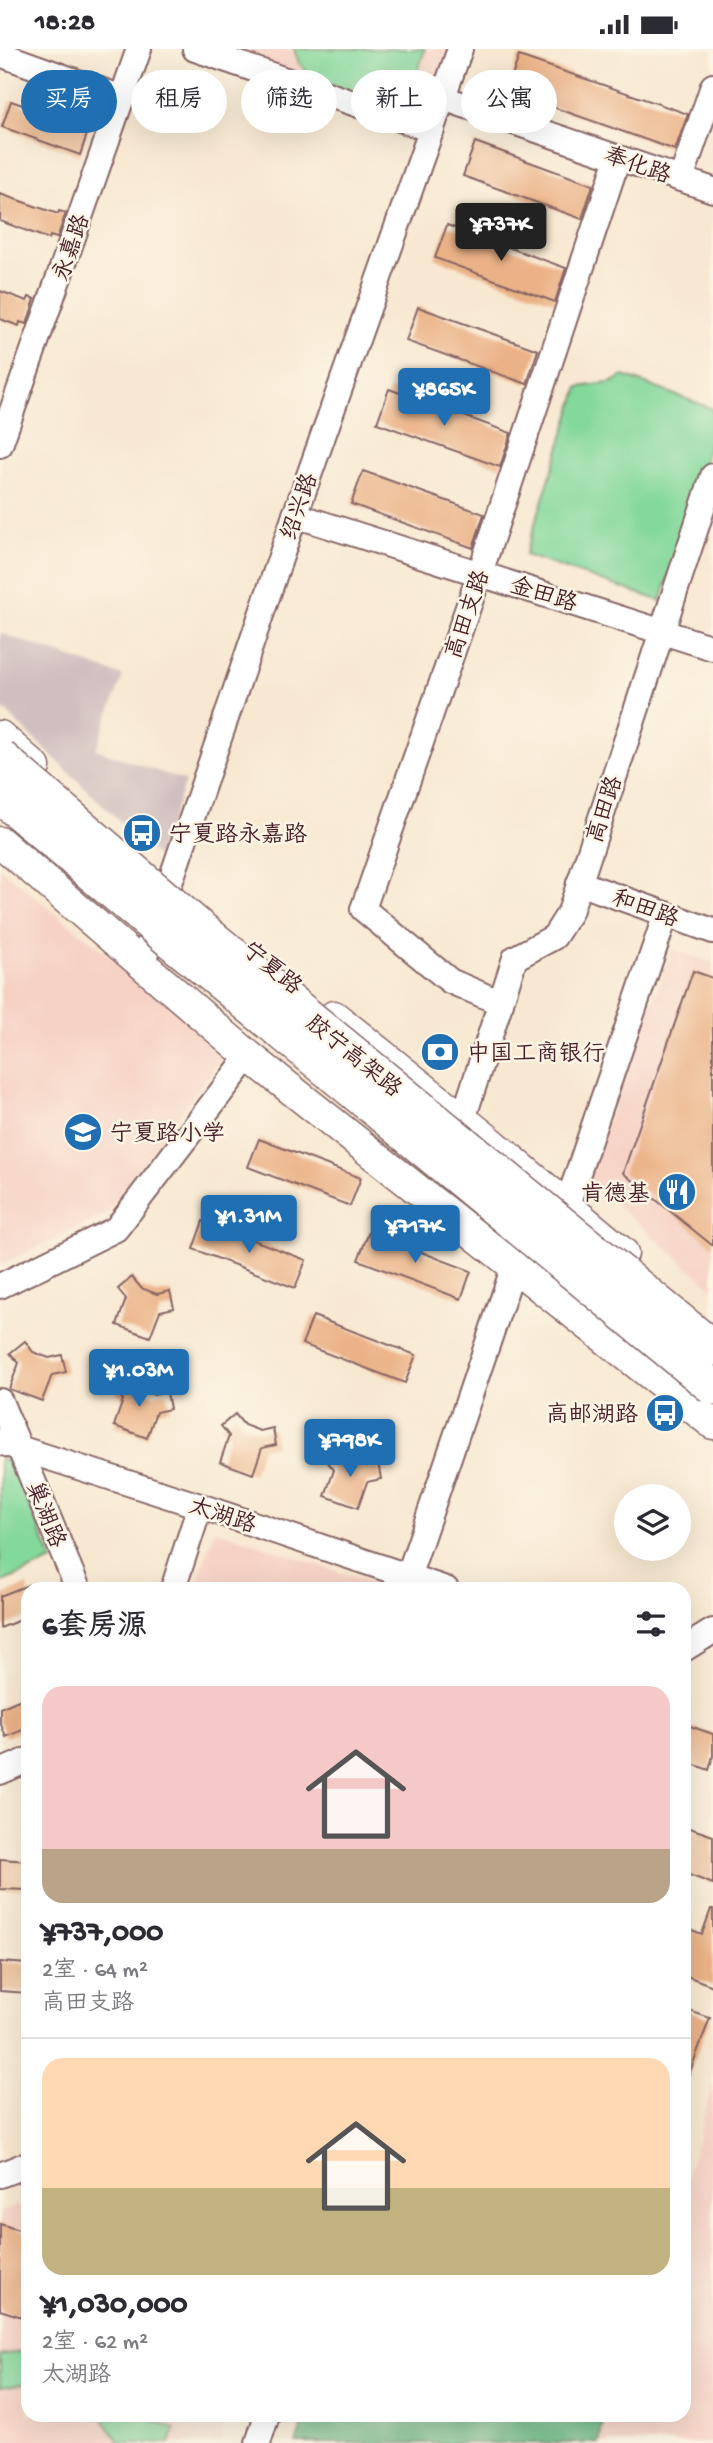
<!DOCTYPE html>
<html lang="zh">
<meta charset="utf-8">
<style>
body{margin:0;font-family:"Gochi Hand","LXGW WenKai TC",sans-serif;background:#f7f7f7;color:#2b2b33;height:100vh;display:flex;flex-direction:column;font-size:26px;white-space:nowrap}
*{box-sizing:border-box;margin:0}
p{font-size:23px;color:#7c7c81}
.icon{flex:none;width:38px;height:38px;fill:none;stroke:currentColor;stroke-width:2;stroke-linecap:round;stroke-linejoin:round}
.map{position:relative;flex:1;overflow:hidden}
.sheet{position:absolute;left:21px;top:1533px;width:670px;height:840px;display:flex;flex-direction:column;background:#fff;border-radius:21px;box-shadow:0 7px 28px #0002}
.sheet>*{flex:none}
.banner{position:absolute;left:21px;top:21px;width:672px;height:63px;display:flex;gap:14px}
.fabs{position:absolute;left:614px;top:1435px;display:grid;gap:14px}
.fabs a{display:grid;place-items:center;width:77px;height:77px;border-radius:50%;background:#fff;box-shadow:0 7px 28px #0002;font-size:35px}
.price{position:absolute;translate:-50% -60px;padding:0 16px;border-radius:7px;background:#1f6fb2;color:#fff;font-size:23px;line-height:46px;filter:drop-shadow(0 2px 4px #0008)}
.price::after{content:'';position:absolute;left:50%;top:42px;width:21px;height:16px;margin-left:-10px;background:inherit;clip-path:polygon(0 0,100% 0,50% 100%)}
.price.selected{background:#222;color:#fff}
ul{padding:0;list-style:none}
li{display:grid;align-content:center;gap:14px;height:371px;padding:0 21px}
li+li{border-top:2px solid #e1e1e2}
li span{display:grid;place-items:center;height:217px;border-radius:21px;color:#555}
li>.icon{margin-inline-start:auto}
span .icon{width:126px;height:126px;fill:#fffc;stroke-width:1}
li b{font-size:30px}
h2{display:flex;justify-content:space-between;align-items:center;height:84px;padding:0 21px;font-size:30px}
.tag{padding:0 24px;border-radius:32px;background:#fff;box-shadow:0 7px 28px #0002;font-size:24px;line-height:63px}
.tag.selected{background:#1f6fb2;color:#fff}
.status{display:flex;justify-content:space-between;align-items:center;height:49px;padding:0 35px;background:#fff;direction:ltr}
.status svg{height:19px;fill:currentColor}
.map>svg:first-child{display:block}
.built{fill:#f6d2c5}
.industrial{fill:#d1bfbf}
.green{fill:#83d89b;stroke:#667c63;stroke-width:2}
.forest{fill:#6ab883;stroke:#5a6c57;stroke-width:2}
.building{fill:#ebb287}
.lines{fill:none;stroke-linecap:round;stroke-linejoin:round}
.minor-casing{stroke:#876565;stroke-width:28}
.major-casing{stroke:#876565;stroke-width:33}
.minor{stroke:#fff;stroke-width:24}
.major{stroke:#fff;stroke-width:30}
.highway-bridge-casing{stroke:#876565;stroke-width:38;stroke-linecap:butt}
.highway-bridge{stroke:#fff;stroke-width:35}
.labels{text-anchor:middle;stroke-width:5;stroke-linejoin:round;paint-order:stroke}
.street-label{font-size:23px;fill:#4a1f2b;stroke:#fcf5e5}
.poi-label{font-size:23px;fill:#4a1f2b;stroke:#fcf5e5;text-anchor:start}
</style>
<div class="status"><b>18:28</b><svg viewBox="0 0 49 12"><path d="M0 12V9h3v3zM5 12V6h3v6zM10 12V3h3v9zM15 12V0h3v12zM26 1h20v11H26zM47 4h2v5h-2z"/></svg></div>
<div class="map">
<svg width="713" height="2394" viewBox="0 0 713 2394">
<rect width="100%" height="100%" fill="#fcf5e5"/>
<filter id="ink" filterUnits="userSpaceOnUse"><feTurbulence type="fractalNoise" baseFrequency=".0143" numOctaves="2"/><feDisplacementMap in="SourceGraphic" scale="14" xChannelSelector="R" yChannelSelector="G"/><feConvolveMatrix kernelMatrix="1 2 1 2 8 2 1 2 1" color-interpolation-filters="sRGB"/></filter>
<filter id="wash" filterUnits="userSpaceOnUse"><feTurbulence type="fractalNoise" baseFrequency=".00686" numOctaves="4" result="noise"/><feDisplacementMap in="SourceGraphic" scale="28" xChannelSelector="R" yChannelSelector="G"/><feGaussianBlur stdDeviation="1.57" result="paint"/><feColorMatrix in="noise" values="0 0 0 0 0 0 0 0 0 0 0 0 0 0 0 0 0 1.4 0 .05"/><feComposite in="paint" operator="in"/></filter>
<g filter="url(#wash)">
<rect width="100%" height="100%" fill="#f8e8d1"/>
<g class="built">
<polygon points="195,0 460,0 432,81"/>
<polygon points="0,819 227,1002 106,1165 0,1216"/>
<polygon points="673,900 713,914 713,1239 586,1130"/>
<polygon points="215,1481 383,1538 382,1540 195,1540"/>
<polygon points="713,2035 713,2394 599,2394 604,2366 684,2366 684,2138"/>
<polygon points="16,2157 28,2161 28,2366 229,2366 220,2394 0,2394 0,2163"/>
</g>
<polygon class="industrial" points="0,584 123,627 96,700 185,732 158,809 0,657"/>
<g class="green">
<polygon points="294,0 425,0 405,61 314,31 299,14"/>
<polygon points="624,327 713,360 713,383 661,552 525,506 579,338 610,334"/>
<polygon points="0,1409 11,1414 53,1512 0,1534"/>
<polygon points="28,2302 28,2335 0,2339 0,2306"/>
<polygon points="100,2366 140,2366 175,2380 170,2394 120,2394"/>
</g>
<polygon class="forest" points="306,2366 604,2366 599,2394 296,2394"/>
<g id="blocks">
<g class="building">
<polygon points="519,7 688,65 675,101 507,42"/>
<polygon points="11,52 89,79 80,106 2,78"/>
<polygon points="475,93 593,136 582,170 463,127"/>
<polygon points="0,145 58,165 59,162 66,164 57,189 50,187 49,190 0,172"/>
<polygon points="447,176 566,219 555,253 435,209"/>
<polygon points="0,242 27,252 29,248 35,250 27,275 20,273 19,277 0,270"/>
<polygon points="418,258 538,301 527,335 406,292"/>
<polygon points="389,340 511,384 500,418 377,374"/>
<polygon points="363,422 484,465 473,499 351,455"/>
<polygon points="693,922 713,929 713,1197 623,1124"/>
<polygon points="259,1090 361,1129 350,1157 248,1118"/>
<polygon points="203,1172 306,1211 295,1239 193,1200"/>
<polygon points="369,1183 471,1222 461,1250 358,1211"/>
<polygon points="132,1228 141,1239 157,1245 170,1242 174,1259 160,1262 150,1288 117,1276 126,1250 118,1240"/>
<polygon points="313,1267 416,1306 405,1334 302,1295"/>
<polygon points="25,1292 33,1303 49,1309 62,1306 66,1323 52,1326 42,1352 9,1340 19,1314 10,1304"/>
<polygon points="129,1329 138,1340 154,1346 167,1343 170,1360 156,1363 147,1389 114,1377 123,1351 115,1341"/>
<polygon points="235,1365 244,1376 260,1382 273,1379 276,1396 262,1399 253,1425 220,1413 229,1387 221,1377"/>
<polygon points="340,1399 349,1410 365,1416 378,1413 381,1430 367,1433 358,1459 325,1447 334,1421 326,1411"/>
<polygon points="28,1536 28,1568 0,1579 0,1547"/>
<polygon points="28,1647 28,1679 6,1688 0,1673 0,1659"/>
<polygon points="684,1675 713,1685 713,1707 709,1721 684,1712"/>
<polygon points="684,1777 713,1787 713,1835 684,1824"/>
<polygon points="0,1810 28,1812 28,1841 0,1840"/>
<polygon points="711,1860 713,1860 713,1937 684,1926 684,1878 702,1885"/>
<polygon points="0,1913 28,1915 28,1944 0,1942"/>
<polygon points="684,1960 710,1969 686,2033 684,2033"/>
<polygon points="0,2175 28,2184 28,2270 0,2261"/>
</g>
</g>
</g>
<g filter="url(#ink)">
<use href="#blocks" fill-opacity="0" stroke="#876565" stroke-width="2"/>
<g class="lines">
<g class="minor-casing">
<g id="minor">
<polyline points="195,0 432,81"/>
<polyline points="0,5 122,49"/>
<polyline points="443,49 713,141"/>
<polyline points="681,130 713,37"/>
<polyline points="0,396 139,0"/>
<polyline points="295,466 713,599"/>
<polyline points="579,834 713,882"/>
<polyline points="142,916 295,466 460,0"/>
<polyline points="501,954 450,932 363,860 480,524 618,109"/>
<polyline points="463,1070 515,909 554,888 570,863 713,427"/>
<polyline points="555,1169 567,1156 666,865"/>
<polyline points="0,1237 116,1180 249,1007"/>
<polyline points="0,1352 78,1540"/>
<polyline points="0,1393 200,1457 446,1540"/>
<polyline points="173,1540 200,1457"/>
<polyline points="404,1540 514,1217 524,1205"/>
<polyline points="684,1600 713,1582"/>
<polyline points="0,1723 28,1711"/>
<polyline points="0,2126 28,2115"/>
<polyline points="258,2394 267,2366"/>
</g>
</g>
<g class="major-casing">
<g id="major">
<polyline points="0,687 35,718"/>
<polyline points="0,793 249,1007 713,1375"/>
<polyline points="334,967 486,1089 623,1204"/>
</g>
</g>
<use href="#minor" class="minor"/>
<use href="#major" class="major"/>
<g class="highway-bridge-casing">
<g id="highway-bridge">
<polyline points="0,708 195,875 713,1299"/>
<polyline points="0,747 177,897 713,1338"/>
</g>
</g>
<use href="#highway-bridge" class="highway-bridge"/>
</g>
</g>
<defs>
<g id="bus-disc" transform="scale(2.0125)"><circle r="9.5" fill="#1f6fb2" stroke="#fcf5e5"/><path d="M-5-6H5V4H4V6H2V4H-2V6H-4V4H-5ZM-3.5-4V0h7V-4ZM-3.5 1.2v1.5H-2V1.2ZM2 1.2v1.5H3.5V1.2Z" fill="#fff"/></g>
<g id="bank-disc" transform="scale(2.0125)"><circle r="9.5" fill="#1f6fb2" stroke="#fcf5e5"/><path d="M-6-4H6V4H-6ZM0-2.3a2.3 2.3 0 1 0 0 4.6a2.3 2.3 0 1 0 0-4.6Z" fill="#fff"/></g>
<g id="school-disc" transform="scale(2.0125)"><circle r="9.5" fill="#1f6fb2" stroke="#fcf5e5"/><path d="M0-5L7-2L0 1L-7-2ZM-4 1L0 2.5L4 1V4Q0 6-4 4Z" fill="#fff"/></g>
<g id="restaurant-disc" transform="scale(2.0125)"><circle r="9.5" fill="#1f6fb2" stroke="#fcf5e5"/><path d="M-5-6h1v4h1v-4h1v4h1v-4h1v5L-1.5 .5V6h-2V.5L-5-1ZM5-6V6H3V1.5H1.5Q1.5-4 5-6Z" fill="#fff"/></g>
</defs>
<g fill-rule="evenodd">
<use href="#bus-disc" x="142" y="784"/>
<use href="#bank-disc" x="440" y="1003"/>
<use href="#school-disc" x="83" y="1083"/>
<use href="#restaurant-disc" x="677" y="1143"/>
<use href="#bus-disc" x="665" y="1364"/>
</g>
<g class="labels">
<g class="street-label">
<text transform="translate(638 115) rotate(19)" y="8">奉化路</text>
<text transform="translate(70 198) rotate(-71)" y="8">永嘉路</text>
<text transform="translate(298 457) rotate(-71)" y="8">绍兴路</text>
<text transform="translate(544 544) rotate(17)" y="8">金田路</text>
<text transform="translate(466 565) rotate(-71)" y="8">高田支路</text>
<text transform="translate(603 760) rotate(-72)" y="8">高田路</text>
<text transform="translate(646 858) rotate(20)" y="8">和田路</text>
<text transform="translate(273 918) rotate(39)" y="8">宁夏路</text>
<text transform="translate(355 1006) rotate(39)" y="8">胶宁高架路</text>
<text transform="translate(47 1465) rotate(68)" y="8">巢湖路</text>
<text transform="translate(223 1465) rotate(18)" y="8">太湖路</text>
</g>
<g class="poi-label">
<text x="169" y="792">宁夏路永嘉路</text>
<text x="467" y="1011">中国工商银行</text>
<text x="110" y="1091">宁夏路小学</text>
<text x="650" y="1151" text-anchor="end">肯德基</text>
<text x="638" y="1372" text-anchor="end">高邮湖路</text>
</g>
</g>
</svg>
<div class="fabs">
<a><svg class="icon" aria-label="layers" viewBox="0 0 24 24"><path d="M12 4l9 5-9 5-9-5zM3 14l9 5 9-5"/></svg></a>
</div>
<b class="price selected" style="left:501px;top:214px">¥737K</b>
<b class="price" style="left:444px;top:379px">¥865K</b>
<b class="price" style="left:249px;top:1206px">¥1.31M</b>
<b class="price" style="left:415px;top:1216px">¥717K</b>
<b class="price" style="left:139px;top:1360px">¥1.03M</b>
<b class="price" style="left:350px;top:1430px">¥798K</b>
<div class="banner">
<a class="tag selected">买房</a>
<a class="tag">租房</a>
<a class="tag">筛选</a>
<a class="tag">新上</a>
<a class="tag">公寓</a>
</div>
<section class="sheet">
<h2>6套房源<svg class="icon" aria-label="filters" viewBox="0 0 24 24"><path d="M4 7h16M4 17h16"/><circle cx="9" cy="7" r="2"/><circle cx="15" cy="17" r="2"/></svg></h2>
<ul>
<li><span style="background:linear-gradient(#f6c9c9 75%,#b9a48a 0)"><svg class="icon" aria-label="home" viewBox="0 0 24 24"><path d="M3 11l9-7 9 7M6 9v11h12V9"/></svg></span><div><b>¥737,000</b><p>2室 · 64 m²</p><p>高田支路</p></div></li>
<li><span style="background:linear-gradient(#ffd9b3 60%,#c2b280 0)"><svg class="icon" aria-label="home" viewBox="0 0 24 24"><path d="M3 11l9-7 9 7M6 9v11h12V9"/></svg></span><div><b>¥1,030,000</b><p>2室 · 62 m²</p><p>太湖路</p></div></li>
</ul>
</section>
</div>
